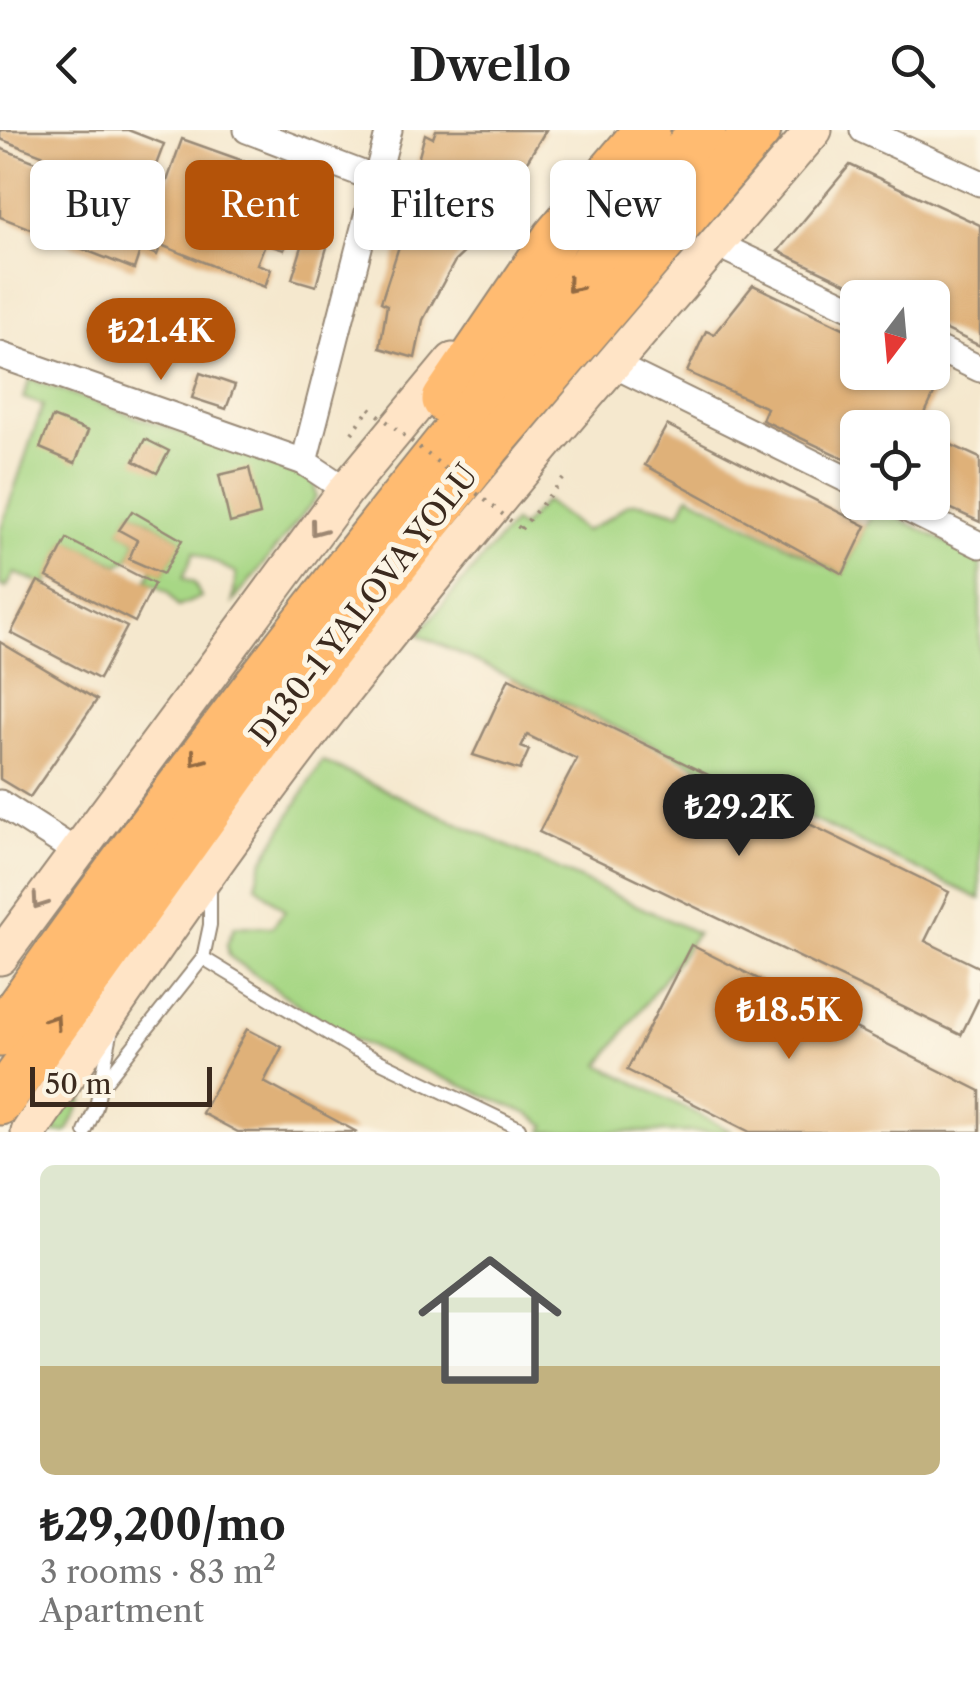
<!DOCTYPE html>
<meta charset="utf-8">
<style>
body{margin:0;font-family:"Libre Caslon Text",serif;background:#f2f2f2;color:#222;height:100vh;display:flex;flex-direction:column;font-size:38px;white-space:nowrap}
*{box-sizing:border-box;margin:0}
p{font-size:32px;color:#767676}
.icon{flex:none;width:55px;height:55px;fill:none;stroke:currentColor;stroke-width:2;stroke-linecap:round;stroke-linejoin:round}
.map{position:relative;height:1002px;overflow:hidden}
.details{display:flex;flex-direction:column;background:#fff;flex:1}
.details>*{flex:none}
.top-card{position:absolute;left:30px;top:30px;width:920px;height:90px;display:flex;gap:20px}
.needle{width:65px;rotate:196deg}
.fabs{position:absolute;left:840px;top:150px;display:grid;gap:20px}
.fabs a{display:grid;place-items:center;width:110px;height:110px;border-radius:15px;background:#fff;box-shadow:0 2px 8px #0004;font-size:50px}
.scale{position:absolute;left:30px;bottom:25px;width:182px;box-sizing:border-box;padding-left:10px;border:5px solid #3b2a1e;border-top:0;font-size:28px;line-height:35px;white-space:nowrap;color:#3b2a1e;-webkit-text-stroke:8px #fcf5e5;paint-order:stroke}
.price{position:absolute;translate:-50% -85px;padding:0 22px;border-radius:35px;background:#b45309;color:#fff;font-size:32px;line-height:65px;filter:drop-shadow(0 2px 5px #0008)}
.price::after{content:'';position:absolute;left:50%;top:60px;width:30px;height:22px;margin-left:-15px;background:inherit;clip-path:polygon(0 0,100% 0,50% 100%)}
.price.on{background:#222;color:#fff}
ul{padding:0;list-style:none}
li{display:grid;align-content:center;gap:20px;height:530px;padding:0 40px}
li+li{border-top:2px solid #e0e0e0}
li span{display:grid;place-items:center;height:310px;border-radius:15px;color:#555}
li>.icon{margin-inline-start:auto}
span .icon{width:180px;height:180px;fill:#fffc;stroke-width:1}
li b{font-size:42px}
.pill{padding:0 35px;border-radius:15px;background:#fff;box-shadow:0 2px 8px #0004;font-size:35px;line-height:90px}
.pill.on{background:#b45309;color:#fff}
header{display:flex;justify-content:space-between;align-items:center;height:130px;padding:0 40px;background:#fff;font-size:45px;font-weight:600}
.map>svg:first-child{display:block}
.green{fill:#a7d785;stroke:#718052;stroke-width:2.5}
.building{fill:#dfb179}
.lines{fill:none;stroke-linecap:round;stroke-linejoin:round}
.lane-casing{stroke:#988976;stroke-width:16}
.street-casing{stroke:#988976;stroke-width:29}
.secondary-casing{stroke:#988976;stroke-width:39}
.highway-casing{stroke:#988976;stroke-width:49}
.path{stroke:#988976;stroke-width:4;stroke-dasharray:2.5 8;stroke-linecap:butt}
.lane{stroke:#fff;stroke-width:12}
.street{stroke:#fff;stroke-width:25}
.secondary{stroke:#ffe4c6;stroke-width:35}
.highway{stroke:#ffbb71;stroke-width:45}
.path-bridge{stroke:#988976;stroke-width:4;stroke-dasharray:2.5 8;stroke-linecap:butt}
.oneway{stroke:#936b43}
.oneway2{stroke:#9d8772}
.labels{text-anchor:middle;stroke-width:10;stroke-linejoin:round;paint-order:stroke}
.street-label{font-size:32px;fill:#3b2a1e;stroke:#fcf5e5}
</style>
<header><svg class="icon" aria-label="back" viewBox="0 0 24 24"><path d="M15 5l-7 7 7 7"/></svg>Dwello<svg class="icon" aria-label="search" viewBox="0 0 24 24"><circle cx="10" cy="10" r="6"/><path d="M15 15l6 6"/></svg></header>
<div class="map">
<svg width="980" height="1002" viewBox="0 0 980 1002">
<rect width="100%" height="100%" fill="#fcf5e5"/>
<filter id="ink" filterUnits="userSpaceOnUse"><feTurbulence type="fractalNoise" baseFrequency=".01" numOctaves="2"/><feDisplacementMap in="SourceGraphic" scale="20" xChannelSelector="R" yChannelSelector="G"/><feConvolveMatrix kernelMatrix="1 2 1 2 8 2 1 2 1" color-interpolation-filters="sRGB"/></filter>
<filter id="wash" filterUnits="userSpaceOnUse"><feTurbulence type="fractalNoise" baseFrequency=".0048" numOctaves="4" result="noise"/><feDisplacementMap in="SourceGraphic" scale="40" xChannelSelector="R" yChannelSelector="G"/><feGaussianBlur stdDeviation="2.25" result="paint"/><feColorMatrix in="noise" values="0 0 0 0 0 0 0 0 0 0 0 0 0 0 0 0 0 1.4 0 .05"/><feComposite in="paint" operator="in"/></filter>
<g filter="url(#wash)">
<rect width="100%" height="100%" fill="#f5e8ce"/>
<g class="green">
<polygon points="30,249 301,345 314,352 316,368 233,472 236,443 194,422 183,448 194,453 201,467 178,477 168,462 147,450 153,438 163,443 181,410 132,381 120,400 137,410 129,429 119,435 67,410 48,447 48,456 15,443 6,458 0,455 0,401 43,275 23,268"/>
<path d="M689,365L843,444L875,376L980,430V769L418,504L513,393L521,398L545,371L584,401C642,378 606,361 680,383Z"/>
<polygon points="322,631 697,803 600,935 733,1002 542,1002 546,995 529,984 338,903 229,826 227,814 235,796 272,797 285,781 256,755 262,733"/>
<polygon points="73,966 83,970 67,1002 49,1002"/>
</g>
<g id="blocks">
<g class="building">
<polygon points="0,0 128,0 164,14 148,56 104,40 101,48 0,9"/>
<polygon points="436,0 546,0 506,66 502,65 495,82 491,80 471,116 455,131 423,190 415,228 380,218 387,175 381,172 402,107 398,105 425,4 433,8"/>
<polygon points="182,9 308,54 284,120 265,114 257,134 271,139 265,157 161,115 157,125 141,118 134,139 0,87 0,18 157,79"/>
<polygon points="850,35 980,95 980,216 932,193 932,168 877,168 778,121"/>
<polygon points="304,110 327,117 316,156 292,149"/>
<polygon points="753,155 858,205 858,242 932,241 943,245 918,298 858,298 858,335 762,290 767,278 687,242 706,201 714,204"/>
<polygon points="200,243 235,255 226,279 192,268"/>
<polygon points="52,287 88,301 75,333 40,318"/>
<polygon points="667,295 866,396 843,444 645,335"/>
<polygon points="932,306 980,328 980,392 932,370"/>
<polygon points="145,309 169,321 157,343 134,331"/>
<polygon points="249,338 260,385 230,393 219,345"/>
<polygon points="132,381 182,410 163,444 129,429 137,410 119,400"/>
<polygon points="67,409 154,454 135,492 47,447"/>
<polygon points="38,451 127,497 99,549 11,503"/>
<polygon points="0,512 97,570 30,667 0,649"/>
<polygon points="509,548 949,762 925,811 980,838 980,866 961,905 539,702 577,629 527,605 521,617 529,620 520,640 473,625"/>
<polygon points="691,815 980,961 980,1002 750,1002 627,940"/>
<polygon points="247,899 282,917 264,952 357,1002 238,1002 202,983"/>
</g>
</g>
</g>
<g filter="url(#ink)">
<use href="#blocks" fill-opacity="0" stroke="#988976" stroke-width="2.5"/>
<g class="lines">
<g class="lane-casing">
<g id="lane">
<polyline points="203,828 210,795 210,756"/>
<polyline points="101,957 203,828 352,918 519,998 516,1002"/>
<polyline points="85,1002 96,977 112,899"/>
</g>
</g>
<g class="street-casing">
<g id="street">
<polyline points="247,0 376,49"/>
<polyline points="863,0 980,53"/>
<polyline points="716,114 858,181"/>
<polyline points="932,216 980,239"/>
<polyline points="0,225 304,332"/>
<polyline points="612,234 858,355"/>
<polyline points="346,360 304,332 389,0"/>
<polyline points="893,372 980,415"/>
<polyline points="0,673 75,721"/>
</g>
</g>
<g class="secondary-casing">
<g id="secondary">
<polyline points="0,827 346,360 453,231"/>
<path d="M29,1002C127,858 225,713 332,576C486,378 651,189 814,0"/>
</g>
</g>
<g class="highway-casing">
<g id="highway">
<polyline points="445,270 556,107 647,0"/>
<path d="M0,904C220,591 458,294 703,0"/>
<polyline points="0,972 273,590 488,316 758,0"/>
</g>
</g>
<g class="path">
<polyline points="352,303 370,278"/>
<polyline points="521,399 564,348"/>
</g>
<use href="#lane" class="lane"/>
<use href="#street" class="street"/>
<use href="#secondary" class="secondary"/>
<use href="#highway" class="highway"/>
<polyline class="path-bridge" points="370,278 521,399"/>
</g>
<defs><path id="oneway-chevron" d="M-2-3.5L2.5 0L-2 3.5" fill="none" stroke-width="1.6" stroke-linecap="round" stroke-linejoin="round" transform="scale(2.5)"/></defs>
<g class="oneway">
<use href="#oneway-chevron" transform="translate(573 156) rotate(130)"/>
<use href="#oneway-chevron" transform="translate(197 629) rotate(127)"/>
<use href="#oneway-chevron" transform="translate(54 891) rotate(-56)"/>
</g>
<g class="oneway2">
<use href="#oneway-chevron" transform="translate(317 399) rotate(127)"/>
<use href="#oneway-chevron" transform="translate(39 772) rotate(125)"/>
</g>
</g>
<g class="labels">
<g class="street-label">
<text transform="translate(364 475) rotate(-52)" y="11">D130-1 YALOVA YOLU</text>
</g>
</g>
</svg>
<div class="fabs">
<a><svg class="needle" viewBox="-14 -14 28 28"><path d="M0-13l5 13h-10z" fill="#e53935"/><path d="M0 13l5-13h-10z" fill="#767676"/></svg></a>
<a><svg class="icon" aria-label="locate" viewBox="0 0 24 24"><circle cx="12" cy="12" r="6"/><path d="M12 2v4M12 18v4M2 12h4M18 12h4"/></svg></a>
</div>
<div class="scale">50 m</div>
<b class="price" style="left:161px;top:253px">₺21.4K</b>
<b class="price on" style="left:739px;top:729px">₺29.2K</b>
<b class="price" style="left:789px;top:932px">₺18.5K</b>
<div class="top-card">
<a class="pill">Buy</a>
<a class="pill on">Rent</a>
<a class="pill">Filters</a>
<a class="pill">New</a>
</div>
</div>
<section class="details">
<ul>
<li><span style="background:linear-gradient(#dfe7d0 65%,#c2b280 0)"><svg class="icon" aria-label="home" viewBox="0 0 24 24"><path d="M3 11l9-7 9 7M6 9v11h12V9"/></svg></span><div><b>₺29,200/mo</b><p>3 rooms · 83 m²</p><p>Apartment</p></div></li>
</ul>
</section>
